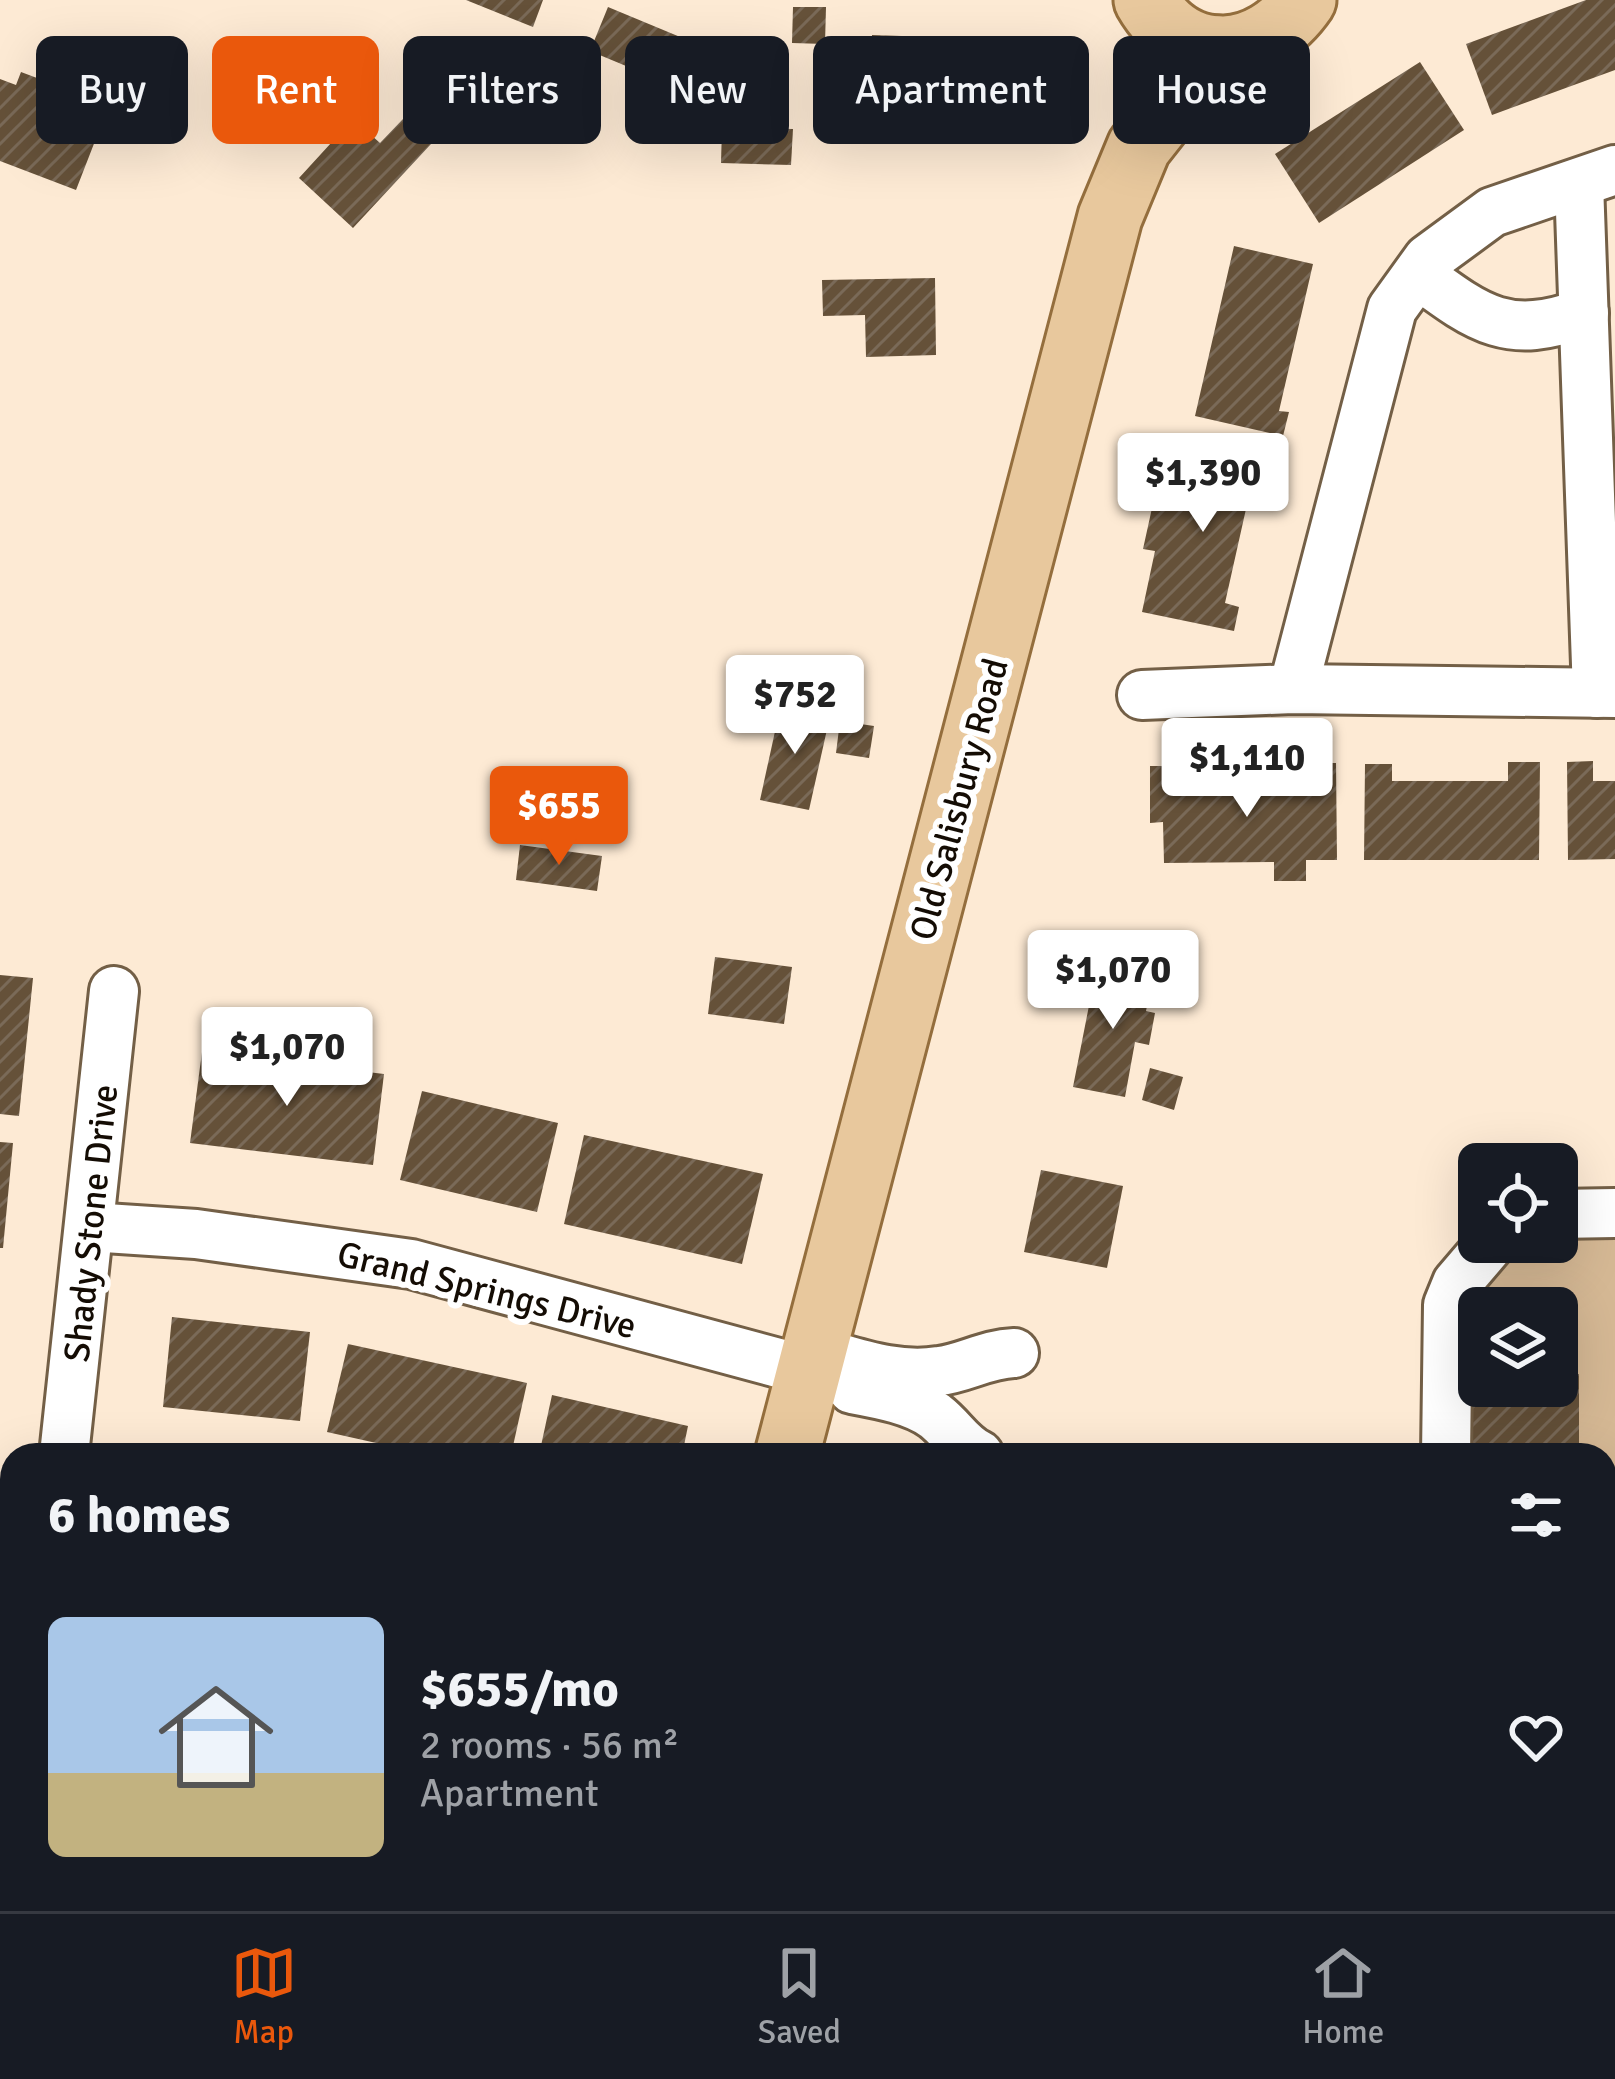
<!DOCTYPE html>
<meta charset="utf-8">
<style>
body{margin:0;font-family:Signika,sans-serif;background:#20242c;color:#f1f3f6;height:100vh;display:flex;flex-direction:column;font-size:45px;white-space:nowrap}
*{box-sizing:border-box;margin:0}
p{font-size:39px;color:#9ea1a6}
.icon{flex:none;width:66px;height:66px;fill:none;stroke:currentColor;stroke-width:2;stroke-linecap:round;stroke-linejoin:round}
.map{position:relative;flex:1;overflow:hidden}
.drawer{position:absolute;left:0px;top:1443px;width:1617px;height:468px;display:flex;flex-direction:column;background:#171b24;border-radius:36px 36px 0 0;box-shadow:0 12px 48px #0002}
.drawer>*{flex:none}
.banner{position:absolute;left:36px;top:36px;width:1545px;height:108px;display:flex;gap:24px}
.controls{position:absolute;left:1458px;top:1143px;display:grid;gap:24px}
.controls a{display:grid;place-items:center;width:120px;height:120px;border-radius:18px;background:#171b24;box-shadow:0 12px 48px #0002;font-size:60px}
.price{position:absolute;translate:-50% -102px;padding:0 27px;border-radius:12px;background:#fff;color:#222;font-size:39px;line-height:78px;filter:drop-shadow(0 3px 6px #0008)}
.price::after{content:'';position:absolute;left:50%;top:72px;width:36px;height:27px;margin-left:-18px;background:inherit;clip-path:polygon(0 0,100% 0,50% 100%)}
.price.selected{background:#ea580c;color:#fff}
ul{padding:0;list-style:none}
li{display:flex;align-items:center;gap:36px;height:300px;padding:0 48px}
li+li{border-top:3px solid #363941}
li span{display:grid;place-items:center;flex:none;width:336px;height:240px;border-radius:18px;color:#555}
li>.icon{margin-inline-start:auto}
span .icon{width:144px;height:144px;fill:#fffc;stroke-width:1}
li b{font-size:51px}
h2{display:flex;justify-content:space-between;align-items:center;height:144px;padding:0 48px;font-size:51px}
.pill{padding:0 42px;border-radius:18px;background:#171b24;box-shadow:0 12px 48px #0002;font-size:42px;line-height:108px}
.pill.selected{background:#ea580c;color:#fff}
.dock{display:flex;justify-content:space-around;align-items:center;height:168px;border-top:3px solid #363941;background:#171b24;font-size:33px;color:#9ea1a6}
.dock a{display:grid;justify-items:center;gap:6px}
.dock .selected{color:#ea580c}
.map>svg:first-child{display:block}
.pitch{fill:#d5b894;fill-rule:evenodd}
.building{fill:url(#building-hatch)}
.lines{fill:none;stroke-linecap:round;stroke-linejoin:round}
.minor-casing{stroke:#735f46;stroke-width:54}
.major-casing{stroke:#946e3d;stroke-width:69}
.minor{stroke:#fff;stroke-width:48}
.major{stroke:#e8c89d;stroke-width:63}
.labels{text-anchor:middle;stroke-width:12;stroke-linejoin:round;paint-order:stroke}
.street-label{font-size:36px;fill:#140c04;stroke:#fff}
</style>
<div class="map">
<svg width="1615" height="1911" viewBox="0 0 1615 1911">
<defs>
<pattern id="building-hatch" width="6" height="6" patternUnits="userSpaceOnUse" patternTransform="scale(3)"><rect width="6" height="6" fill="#655139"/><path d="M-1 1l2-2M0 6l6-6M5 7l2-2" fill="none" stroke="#7a6a58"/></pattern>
</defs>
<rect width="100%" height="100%" fill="#fdead4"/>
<path class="pitch" d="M1615,1222V1911H1486L1475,1899H1605V1455H1460C1462,1409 1457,1357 1464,1311C1469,1276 1523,1242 1557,1242V1231ZM1479,1308H1557V1386H1479Z"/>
<g class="building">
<polygon points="466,0 543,0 533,27"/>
<polygon points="1586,0 1615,0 1615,70 1492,115 1466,44"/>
<polygon points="608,7 697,44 679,88 590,51"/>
<polygon points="793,7 826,7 825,44 792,43"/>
<polygon points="872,35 962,38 959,104 886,101 887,87 870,86"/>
<polygon points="1420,62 1464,130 1319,223 1275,154"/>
<polygon points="21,72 109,105 76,190 0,161 0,79 16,85"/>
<polygon points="353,119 380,143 403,119 431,144 353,228 299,178"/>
<polygon points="722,127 793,129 791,165 721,163"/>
<polygon points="1234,246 1313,264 1279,411 1289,412 1283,436 1195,416"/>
<polygon points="935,278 936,355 866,357 865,315 823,316 822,280"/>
<polygon points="1184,442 1278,463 1269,505 1248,500 1225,603 1239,607 1234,631 1142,612 1155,551 1143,549 1152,508 1168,511"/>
<polygon points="781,704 830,716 809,810 760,800"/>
<polygon points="840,721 874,726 869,758 836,753"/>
<polygon points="1593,761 1593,781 1615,781 1615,859 1568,860 1567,762"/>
<polygon points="1508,762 1540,762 1539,860 1364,860 1365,764 1392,764 1392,781 1508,781"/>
<polygon points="1309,763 1336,763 1337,860 1306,860 1306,881 1274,881 1274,862 1164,863 1163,822 1150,823 1150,766 1187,766 1188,784 1309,783"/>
<polygon points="520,845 602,856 597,891 516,880"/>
<polygon points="715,957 792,967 784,1024 708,1014"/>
<polygon points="1096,970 1152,981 1146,1011 1155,1013 1149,1045 1135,1042 1125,1097 1073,1087"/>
<polygon points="0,975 33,978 19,1116 0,1114"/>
<polygon points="202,1052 384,1074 373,1165 190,1143"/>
<polygon points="1150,1068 1183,1077 1174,1110 1142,1100"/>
<polygon points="422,1091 558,1123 537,1212 400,1180"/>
<polygon points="584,1135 763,1174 742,1264 564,1224"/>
<polygon points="0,1142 13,1143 3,1248 0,1248"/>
<polygon points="1041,1170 1123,1186 1107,1268 1024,1252"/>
<polygon points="172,1317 310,1332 300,1421 163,1407"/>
<polygon points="348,1344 527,1383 511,1455 430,1455 327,1432"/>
<polygon points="1461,1372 1479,1373 1479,1386 1557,1386 1557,1374 1579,1374 1579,1455 1460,1455"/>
<polygon points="552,1395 688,1426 682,1455 539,1455"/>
<polygon points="12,1743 12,1772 0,1765"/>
<polygon points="212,1899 237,1899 229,1911"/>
<polygon points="271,1899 368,1899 385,1911 263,1911"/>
<polygon points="1238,1899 1367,1899 1354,1911 1248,1911"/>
</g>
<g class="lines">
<g class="minor-casing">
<g id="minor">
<polyline points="1579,183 1597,693"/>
<path d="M1418,274C1479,319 1507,341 1584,313"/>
<polyline points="1293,689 1392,309 1428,259 1492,212 1615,170"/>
<polyline points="1142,695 1293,689 1615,693"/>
<polyline points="1557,1214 1615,1213"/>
<polyline points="90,1227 196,1234 411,1264 808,1371"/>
<path d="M814,1351C855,1362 896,1378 939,1371C965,1368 986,1354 1014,1353"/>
<path d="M852,1389C879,1394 913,1400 935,1416C952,1429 960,1446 979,1455"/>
<polyline points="64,1455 114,991"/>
<polyline points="1446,1455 1448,1305 1457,1283 1492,1242"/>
<polyline points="0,1618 12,1599"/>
<polyline points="0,1851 12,1859"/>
<polyline points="66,1899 83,1911"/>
<polyline points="1455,1899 1459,1911"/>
</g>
</g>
<g class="major-casing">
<g id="major">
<path d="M1146,0C1185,68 1263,60 1304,0"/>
<polyline points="787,1455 1110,217 1139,147 1217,48"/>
<polyline points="569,1911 578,1899"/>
</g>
</g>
<use href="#minor" class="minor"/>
<use href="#major" class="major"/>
</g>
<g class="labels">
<g class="street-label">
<text transform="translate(958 799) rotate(-75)" y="13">Old Salisbury Road</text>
<text transform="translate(90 1223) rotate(-84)" y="13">Shady Stone Drive</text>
<text transform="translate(487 1289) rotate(14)" y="13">Grand Springs Drive</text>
</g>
</g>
</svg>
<div class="controls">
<a><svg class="icon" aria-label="locate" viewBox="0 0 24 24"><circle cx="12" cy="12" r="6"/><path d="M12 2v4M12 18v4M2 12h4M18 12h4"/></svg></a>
<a><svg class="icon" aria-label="layers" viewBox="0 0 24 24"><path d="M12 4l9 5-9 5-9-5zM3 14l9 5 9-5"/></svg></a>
</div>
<b class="price" style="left:1203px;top:535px">$1,390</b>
<b class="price" style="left:795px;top:757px">$752</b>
<b class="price" style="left:1247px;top:820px">$1,110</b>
<b class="price selected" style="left:559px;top:868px">$655</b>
<b class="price" style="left:1113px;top:1032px">$1,070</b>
<b class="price" style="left:287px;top:1109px">$1,070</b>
<div class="banner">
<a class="pill">Buy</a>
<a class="pill selected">Rent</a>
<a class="pill">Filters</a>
<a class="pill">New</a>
<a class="pill">Apartment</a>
<a class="pill">House</a>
</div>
<section class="drawer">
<h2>6 homes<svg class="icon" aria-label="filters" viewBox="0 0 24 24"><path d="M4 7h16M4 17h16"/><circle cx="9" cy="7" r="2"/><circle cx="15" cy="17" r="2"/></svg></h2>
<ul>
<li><span style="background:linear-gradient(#a9c7e8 65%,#c2b280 0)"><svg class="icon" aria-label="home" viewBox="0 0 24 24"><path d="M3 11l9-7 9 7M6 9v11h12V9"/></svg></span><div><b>$655/mo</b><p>2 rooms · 56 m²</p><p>Apartment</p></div><svg class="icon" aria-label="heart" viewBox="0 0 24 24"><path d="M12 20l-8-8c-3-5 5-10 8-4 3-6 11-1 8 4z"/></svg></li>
</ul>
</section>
</div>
<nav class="dock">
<a class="selected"><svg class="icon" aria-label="map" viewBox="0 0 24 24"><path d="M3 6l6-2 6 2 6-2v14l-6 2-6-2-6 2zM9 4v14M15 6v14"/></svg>Map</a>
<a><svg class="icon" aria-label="saved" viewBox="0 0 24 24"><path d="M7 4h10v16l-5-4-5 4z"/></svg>Saved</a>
<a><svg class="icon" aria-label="home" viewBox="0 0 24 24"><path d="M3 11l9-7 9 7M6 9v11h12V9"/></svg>Home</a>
</nav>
